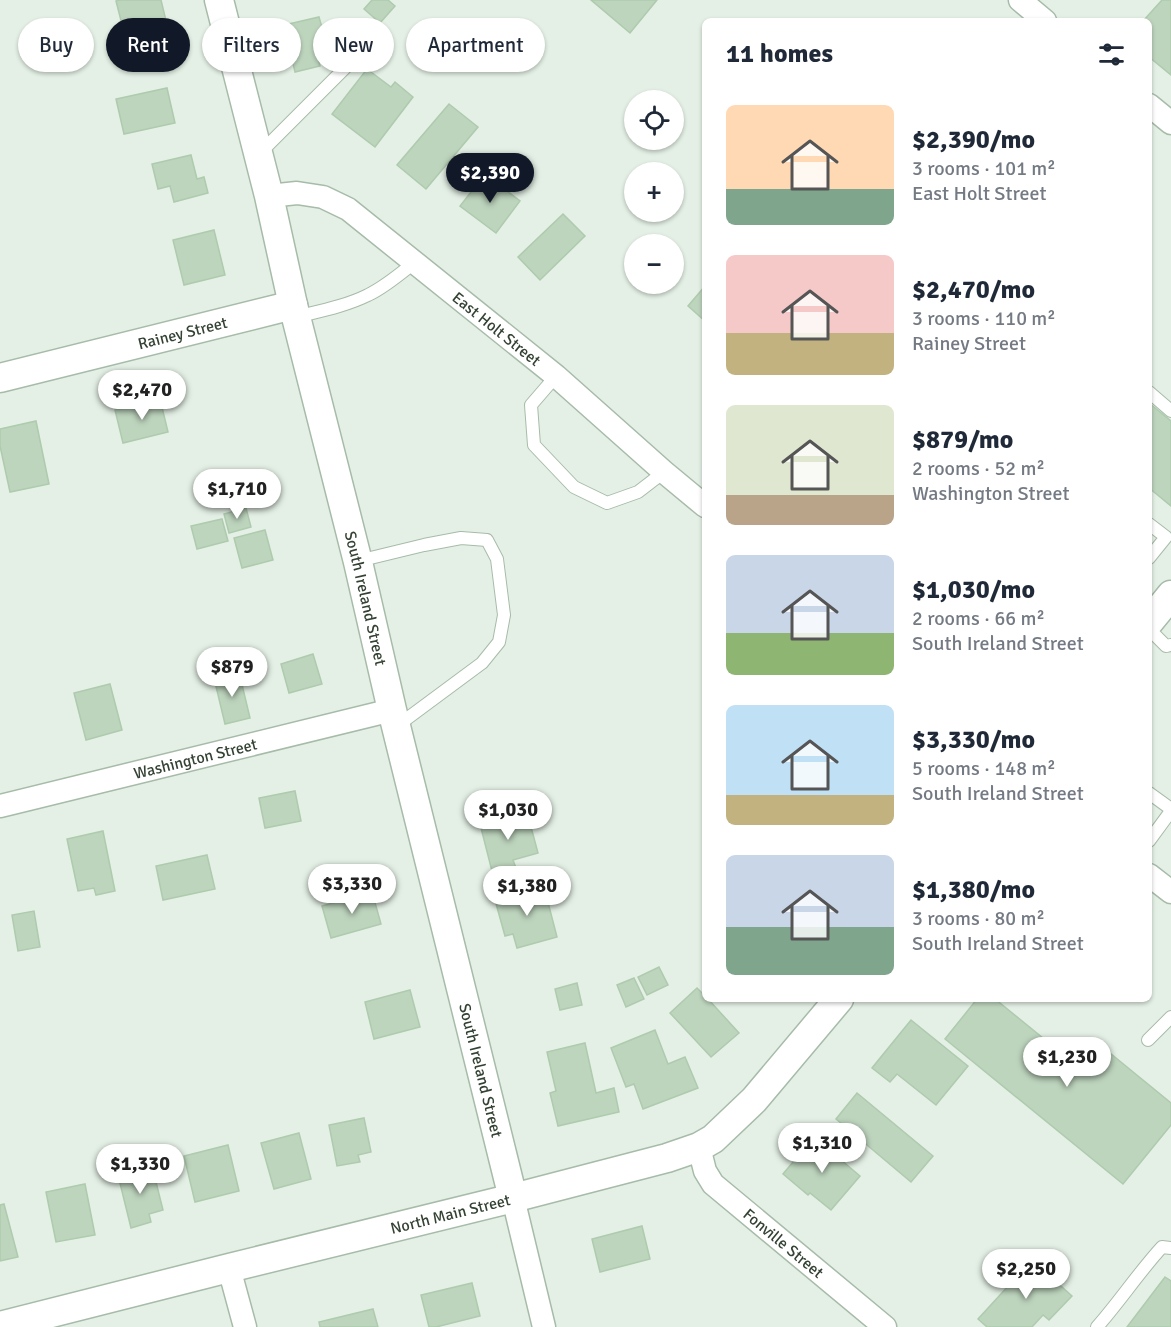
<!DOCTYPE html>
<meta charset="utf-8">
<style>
body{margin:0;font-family:Signika,sans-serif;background:#f6f6f7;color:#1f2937;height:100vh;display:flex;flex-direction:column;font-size:22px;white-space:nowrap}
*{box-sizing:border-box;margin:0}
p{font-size:20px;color:#747a83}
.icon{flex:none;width:33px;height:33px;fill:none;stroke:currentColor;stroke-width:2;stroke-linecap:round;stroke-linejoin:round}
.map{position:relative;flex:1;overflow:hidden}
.details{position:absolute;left:702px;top:18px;width:450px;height:984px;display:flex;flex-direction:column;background:#fff;border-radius:9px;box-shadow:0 2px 4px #0004}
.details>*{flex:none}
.guide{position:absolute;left:18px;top:18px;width:570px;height:54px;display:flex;gap:12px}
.fabs{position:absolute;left:624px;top:90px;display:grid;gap:12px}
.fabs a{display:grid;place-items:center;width:60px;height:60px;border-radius:50%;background:#fff;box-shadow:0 2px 4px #0004;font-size:30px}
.price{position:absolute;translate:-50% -51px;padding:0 14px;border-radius:21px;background:#fff;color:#222;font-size:20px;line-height:39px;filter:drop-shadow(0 2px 3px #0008)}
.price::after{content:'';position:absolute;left:50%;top:36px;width:18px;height:14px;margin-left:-9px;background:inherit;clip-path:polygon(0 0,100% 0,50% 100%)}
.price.current{background:#111827;color:#fff}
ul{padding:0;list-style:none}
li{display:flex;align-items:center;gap:18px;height:150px;padding:0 24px}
li span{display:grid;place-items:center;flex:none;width:168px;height:120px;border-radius:9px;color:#555}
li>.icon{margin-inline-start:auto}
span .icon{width:72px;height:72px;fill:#fffc;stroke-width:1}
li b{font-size:26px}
h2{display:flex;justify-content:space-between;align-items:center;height:72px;padding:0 24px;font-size:26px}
.chip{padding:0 21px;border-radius:27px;background:#fff;box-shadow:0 2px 4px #0004;font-size:21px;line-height:54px}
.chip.current{background:#111827;color:#fff}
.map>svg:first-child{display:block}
.building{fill:#bdd4bd;stroke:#aecbae;stroke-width:1.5}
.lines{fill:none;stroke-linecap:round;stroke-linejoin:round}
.service-casing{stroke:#a7bba9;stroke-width:14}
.minor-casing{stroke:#a7bba9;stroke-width:25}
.tertiary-casing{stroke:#a7bba9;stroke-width:31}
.service{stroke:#fff;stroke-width:12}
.minor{stroke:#fff;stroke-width:22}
.tertiary{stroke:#fff;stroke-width:28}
.labels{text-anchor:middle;stroke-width:5;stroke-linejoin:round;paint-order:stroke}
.street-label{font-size:16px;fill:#344234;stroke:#fff}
</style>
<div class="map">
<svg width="1171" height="1327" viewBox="0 0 1171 1327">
<rect width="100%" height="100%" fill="#e4f0e5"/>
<g class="building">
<polygon points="119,0 161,0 170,37 128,48 116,1"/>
<polygon points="372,0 388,0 395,6 380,23 364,9"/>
<polygon points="591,0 657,0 630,33"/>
<polygon points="1162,0 1171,0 1171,75 1149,57 1149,21 1143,21"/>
<polygon points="319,17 323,31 342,27 348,50 318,58 320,66 295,72 284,25"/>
<polygon points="367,69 391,87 395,82 413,97 375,147 332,114"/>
<polygon points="167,88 175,123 124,134 116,99"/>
<polygon points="449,104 478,127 426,189 397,165"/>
<polygon points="191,155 197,179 204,177 208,193 174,202 170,186 158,189 152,164"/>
<polygon points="485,174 520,201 496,233 460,206"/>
<polygon points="563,214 585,236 540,280 518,257"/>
<polygon points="214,230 225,275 184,285 173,240"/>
<polygon points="705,286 705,321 688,306"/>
<polygon points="160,399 168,432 123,443 115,410"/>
<polygon points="1149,403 1171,421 1171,506 1149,488"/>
<polygon points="36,421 49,484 10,492 0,446 0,429"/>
<polygon points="246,508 251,527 229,533 224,514"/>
<polygon points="222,519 228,541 197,549 191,526"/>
<polygon points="265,530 273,560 242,568 234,538"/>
<polygon points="313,654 322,684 289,693 281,664"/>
<polygon points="239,672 250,718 225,724 214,678"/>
<polygon points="110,684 122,730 86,740 74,693"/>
<polygon points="295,791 301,821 265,828 259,798"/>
<polygon points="527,812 538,853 513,860 516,868 493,875 480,824"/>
<polygon points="103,831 115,891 96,895 94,888 78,891 67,839"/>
<polygon points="207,855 215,889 163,900 156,866"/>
<polygon points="544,887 557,937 517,948 513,934 505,936 495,900"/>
<polygon points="372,892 381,924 331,938 322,906"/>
<polygon points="34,911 40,947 18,951 12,915"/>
<polygon points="659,967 668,985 647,995 638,977"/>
<polygon points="634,978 644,999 626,1007 617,985"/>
<polygon points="577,983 582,1005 560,1010 555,989"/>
<polygon points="697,988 705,996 705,999 708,999 739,1033 711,1057 670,1013"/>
<polygon points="410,990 420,1027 374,1039 365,1002"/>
<polygon points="977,999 995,999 1086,1073 1105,1049 1171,1103 1171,1125 1123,1184 945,1039"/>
<polygon points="911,1020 968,1066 936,1105 897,1074 890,1082 872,1068"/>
<polygon points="655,1030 668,1064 685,1057 698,1088 643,1109 634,1084 626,1087 611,1048"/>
<polygon points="585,1043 596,1093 614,1088 619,1112 558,1126 550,1093 556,1091 547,1052"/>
<polygon points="857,1093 933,1156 911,1182 836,1119"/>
<polygon points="364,1118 371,1152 358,1155 360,1162 337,1166 329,1125"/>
<polygon points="299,1133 311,1179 274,1189 261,1143"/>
<polygon points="814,1137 860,1176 831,1210 810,1193 808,1195 783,1174"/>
<polygon points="228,1145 239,1191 195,1202 184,1156"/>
<polygon points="152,1166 163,1210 149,1214 151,1222 131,1228 118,1175"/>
<polygon points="85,1184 95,1235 56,1242 46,1192"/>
<polygon points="4,1204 18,1257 0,1261 0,1205"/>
<polygon points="642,1226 650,1259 600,1272 592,1239"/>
<polygon points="1032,1260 1072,1296 1049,1320 1043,1315 1032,1327 987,1327 978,1319"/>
<polygon points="1165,1277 1171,1281 1171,1327 1127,1327"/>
<polygon points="472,1283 480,1316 436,1327 429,1327 421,1295"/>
<polygon points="373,1309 378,1327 320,1327 319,1322"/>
</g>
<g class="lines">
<g class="service-casing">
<g id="service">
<polyline points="259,154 365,48"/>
<path d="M296,317C320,311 346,306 368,295C385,287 400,274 415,262"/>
<polyline points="556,376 531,405 534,445 574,487 607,503 638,492 664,472"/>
<polyline points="1149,392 1171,411"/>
<polyline points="1149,524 1166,537 1149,558"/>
<polyline points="358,561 424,545 461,538 487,540 497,559 504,615 499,642 482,663 397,726"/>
<polyline points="1149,629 1166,646 1171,645"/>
<polyline points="1149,793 1171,809"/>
<polyline points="1149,841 1171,811"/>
<polyline points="1148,1040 1171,1017"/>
<path d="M1097,1327C1120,1301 1139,1272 1162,1247L1171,1248"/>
</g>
</g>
<g class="minor-casing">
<g id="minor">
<polyline points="1020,0 1045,21"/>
<polyline points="1149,105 1171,123"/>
<path id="s1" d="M269,196L297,193L323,197L348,209L556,376L664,472L705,506"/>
<path id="s2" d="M0,806L392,710"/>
<polyline points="1149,875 1171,892"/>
<path id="s3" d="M699,1147L705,1171L713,1184L885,1327"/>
<polyline points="513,1198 544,1327"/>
<polyline points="229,1268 245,1327"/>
</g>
</g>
<g class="tertiary-casing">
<g id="tertiary">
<path id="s4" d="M219,0L269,196L293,305L358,562L392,710L513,1198"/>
<path id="s5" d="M0,378L293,305"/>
<polyline points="1149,622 1171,595"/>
<path id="s6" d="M0,1326L229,1268L513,1198L667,1158L699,1147L713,1139L754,1100L839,999"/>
</g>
</g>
<use href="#service" class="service"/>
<use href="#minor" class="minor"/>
<use href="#tertiary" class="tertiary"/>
</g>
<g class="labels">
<g class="street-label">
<text dy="6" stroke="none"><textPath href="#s1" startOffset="273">East Holt Street</textPath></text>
<text dy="6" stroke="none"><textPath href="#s5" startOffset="188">Rainey Street</textPath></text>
<text dy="6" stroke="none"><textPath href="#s4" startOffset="616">South Ireland Street</textPath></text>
<text dy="6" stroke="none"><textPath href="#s2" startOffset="201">Washington Street</textPath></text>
<text dy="6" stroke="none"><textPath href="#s4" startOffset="1102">South Ireland Street</textPath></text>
<text dy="6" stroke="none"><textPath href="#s6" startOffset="464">North Main Street</textPath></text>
<text dy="6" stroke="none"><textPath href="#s3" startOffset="132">Fonville Street</textPath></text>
</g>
</g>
</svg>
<div class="fabs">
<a><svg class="icon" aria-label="locate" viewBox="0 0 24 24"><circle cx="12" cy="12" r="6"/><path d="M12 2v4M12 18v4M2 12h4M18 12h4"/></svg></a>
<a>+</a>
<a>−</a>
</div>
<b class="price current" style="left:490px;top:204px">$2,390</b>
<b class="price" style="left:142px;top:421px">$2,470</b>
<b class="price" style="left:237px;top:520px">$1,710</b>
<b class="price" style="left:232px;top:698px">$879</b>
<b class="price" style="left:508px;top:841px">$1,030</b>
<b class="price" style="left:352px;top:915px">$3,330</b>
<b class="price" style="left:527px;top:917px">$1,380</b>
<b class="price" style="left:1067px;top:1088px">$1,230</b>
<b class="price" style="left:822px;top:1174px">$1,310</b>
<b class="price" style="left:140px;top:1195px">$1,330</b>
<b class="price" style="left:1026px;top:1300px">$2,250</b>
<div class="guide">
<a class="chip">Buy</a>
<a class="chip current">Rent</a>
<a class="chip">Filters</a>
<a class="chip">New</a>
<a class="chip">Apartment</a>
</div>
<section class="details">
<h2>11 homes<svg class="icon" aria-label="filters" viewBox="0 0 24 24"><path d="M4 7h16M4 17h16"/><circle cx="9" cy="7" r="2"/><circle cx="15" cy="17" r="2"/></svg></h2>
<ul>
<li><span style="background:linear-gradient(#ffd9b3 70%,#7fa58c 0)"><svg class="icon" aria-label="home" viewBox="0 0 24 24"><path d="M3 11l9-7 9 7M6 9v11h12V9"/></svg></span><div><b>$2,390/mo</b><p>3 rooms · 101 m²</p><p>East Holt Street</p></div></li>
<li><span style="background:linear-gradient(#f6c9c9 65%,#c2b280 0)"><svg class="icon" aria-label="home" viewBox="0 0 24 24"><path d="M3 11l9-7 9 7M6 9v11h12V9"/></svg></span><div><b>$2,470/mo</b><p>3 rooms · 110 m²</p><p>Rainey Street</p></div></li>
<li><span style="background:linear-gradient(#dfe7d0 75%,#b9a48a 0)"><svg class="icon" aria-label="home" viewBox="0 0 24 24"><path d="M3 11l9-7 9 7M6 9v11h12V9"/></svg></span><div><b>$879/mo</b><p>2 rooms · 52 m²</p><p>Washington Street</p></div></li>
<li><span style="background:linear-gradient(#c9d6e8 65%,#8fb573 0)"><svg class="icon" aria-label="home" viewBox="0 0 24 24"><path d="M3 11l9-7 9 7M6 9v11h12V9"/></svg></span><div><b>$1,030/mo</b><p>2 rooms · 66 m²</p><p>South Ireland Street</p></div></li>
<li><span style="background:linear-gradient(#bfe0f5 75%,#c2b280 0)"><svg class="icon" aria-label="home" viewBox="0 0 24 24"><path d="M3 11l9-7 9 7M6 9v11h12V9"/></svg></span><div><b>$3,330/mo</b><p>5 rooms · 148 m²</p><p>South Ireland Street</p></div></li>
<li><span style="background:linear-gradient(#c9d6e8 60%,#7fa58c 0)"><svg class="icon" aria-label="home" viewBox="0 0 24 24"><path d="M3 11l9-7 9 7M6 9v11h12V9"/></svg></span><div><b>$1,380/mo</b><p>3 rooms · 80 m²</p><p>South Ireland Street</p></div></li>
</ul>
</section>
</div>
